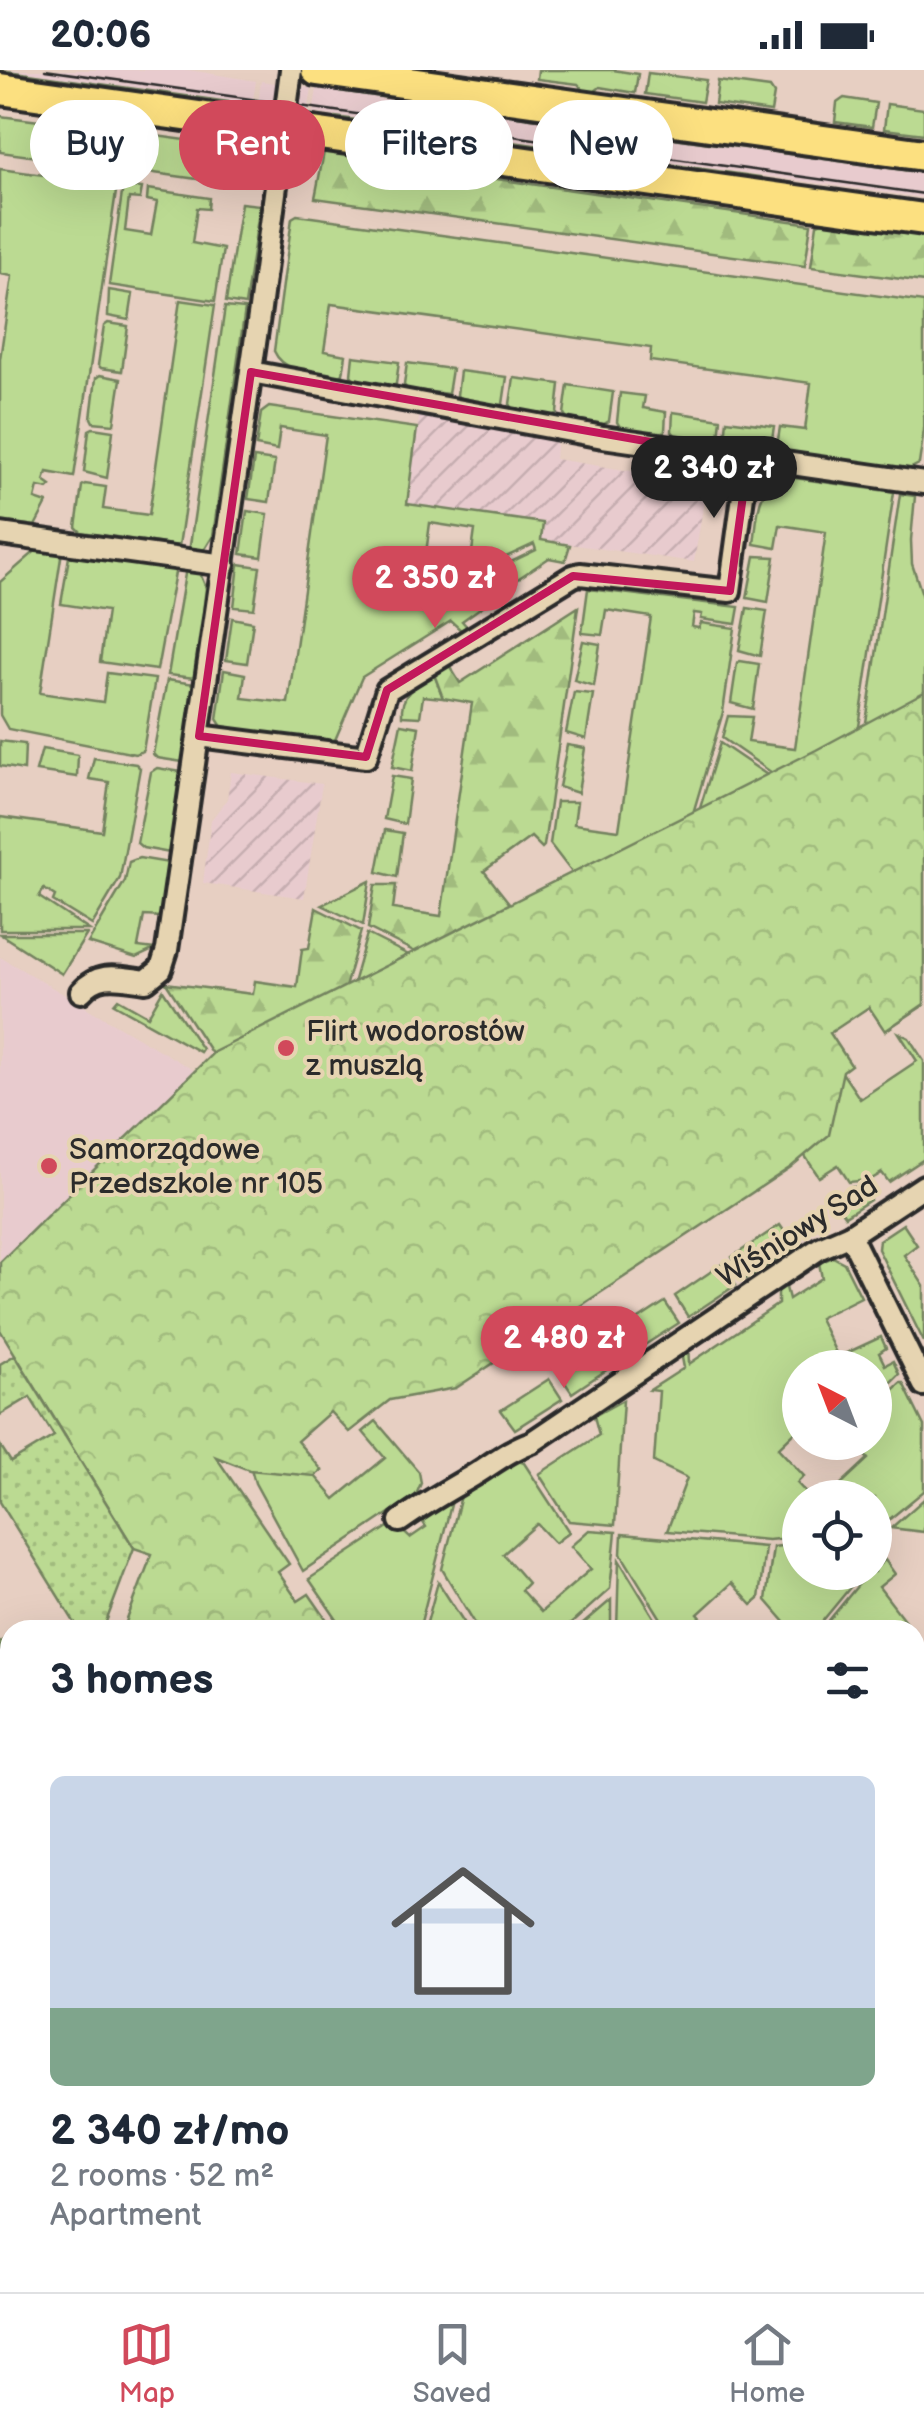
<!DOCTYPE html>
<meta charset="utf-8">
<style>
body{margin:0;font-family:"Balsamiq Sans",sans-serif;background:#f2f2f3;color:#1f2937;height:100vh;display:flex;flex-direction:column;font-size:38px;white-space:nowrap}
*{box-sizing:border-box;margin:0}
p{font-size:32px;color:#747a83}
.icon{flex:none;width:55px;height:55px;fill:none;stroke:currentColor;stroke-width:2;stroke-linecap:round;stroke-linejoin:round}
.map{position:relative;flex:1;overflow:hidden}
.side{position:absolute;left:0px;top:1550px;width:925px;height:672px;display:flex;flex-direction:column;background:#fff;border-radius:30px 30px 0 0;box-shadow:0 10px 40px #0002}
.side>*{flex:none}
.hud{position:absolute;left:30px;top:30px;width:865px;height:90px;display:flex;gap:20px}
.needle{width:65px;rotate:318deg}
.buttons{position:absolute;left:782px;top:1280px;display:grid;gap:20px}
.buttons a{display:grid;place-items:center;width:110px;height:110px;border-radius:50%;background:#fff;box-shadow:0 10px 40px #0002;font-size:50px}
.price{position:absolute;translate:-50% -85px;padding:0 22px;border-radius:35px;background:#d1495b;color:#fff;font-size:32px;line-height:65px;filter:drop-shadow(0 2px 5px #0008)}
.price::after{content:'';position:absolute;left:50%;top:60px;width:30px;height:22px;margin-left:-15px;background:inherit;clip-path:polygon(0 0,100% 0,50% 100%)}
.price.active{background:#222;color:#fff}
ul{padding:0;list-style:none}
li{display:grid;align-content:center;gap:20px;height:530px;padding:0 50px}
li+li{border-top:2px solid #e0e1e3}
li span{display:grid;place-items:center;height:310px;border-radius:15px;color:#555}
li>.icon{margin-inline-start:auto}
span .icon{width:180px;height:180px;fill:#fffc;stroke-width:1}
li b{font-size:42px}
h2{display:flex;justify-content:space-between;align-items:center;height:120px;padding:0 50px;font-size:42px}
.chip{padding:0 35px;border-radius:45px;background:#fff;box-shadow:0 10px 40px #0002;font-size:35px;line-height:90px}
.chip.active{background:#d1495b;color:#fff}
.status{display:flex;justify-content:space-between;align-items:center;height:70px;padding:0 50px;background:#fff;direction:ltr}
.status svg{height:28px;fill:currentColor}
.tab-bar{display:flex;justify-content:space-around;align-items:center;height:140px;border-top:2px solid #e0e1e3;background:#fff;font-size:28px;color:#747a83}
.tab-bar a{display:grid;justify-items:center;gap:5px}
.tab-bar .active{color:#d1495b}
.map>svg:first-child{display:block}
.built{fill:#e8cbce}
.industrial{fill:url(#industrial-furrows)}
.grass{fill:#bbda92;stroke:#73825e;stroke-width:2.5}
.forest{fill:url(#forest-firs);stroke:#73825e;stroke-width:2.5}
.park{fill:url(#park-crowns);stroke:#73825e;stroke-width:2.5}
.garden{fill:url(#garden-dots);stroke:#73825e;stroke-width:2.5}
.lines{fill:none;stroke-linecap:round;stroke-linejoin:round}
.minor-casing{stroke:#2b2b2b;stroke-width:28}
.primary-casing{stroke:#2b2b2b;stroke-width:38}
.minor{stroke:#e6d4b1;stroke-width:20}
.primary{stroke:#fce080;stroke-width:30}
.tram{stroke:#2b2b2b;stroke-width:2.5}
.marked{fill:none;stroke:#c2185b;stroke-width:8;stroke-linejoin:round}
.poi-dot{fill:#d1495b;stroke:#e6d4b1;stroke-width:4}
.labels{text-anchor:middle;stroke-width:8;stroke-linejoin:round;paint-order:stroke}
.poi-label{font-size:30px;fill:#2b2b2b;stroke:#e6d4b1;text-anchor:start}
.street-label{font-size:30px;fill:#2b2b2b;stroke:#e6d4b1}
</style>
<div class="status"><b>20:06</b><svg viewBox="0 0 49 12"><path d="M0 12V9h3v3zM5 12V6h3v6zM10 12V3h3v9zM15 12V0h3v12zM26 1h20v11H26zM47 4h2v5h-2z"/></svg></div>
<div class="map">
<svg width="924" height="2222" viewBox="0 0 924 2222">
<defs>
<pattern id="industrial-furrows" width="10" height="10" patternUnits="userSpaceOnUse" patternTransform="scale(2.5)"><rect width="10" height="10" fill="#e8cbce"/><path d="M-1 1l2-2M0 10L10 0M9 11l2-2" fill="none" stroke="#c7aeb1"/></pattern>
<pattern id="forest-firs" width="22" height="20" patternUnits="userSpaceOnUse" patternTransform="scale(2.5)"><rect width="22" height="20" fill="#bbda92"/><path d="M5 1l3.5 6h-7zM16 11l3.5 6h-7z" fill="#a1bb7e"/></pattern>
<pattern id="park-crowns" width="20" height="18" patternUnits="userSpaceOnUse" patternTransform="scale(2.5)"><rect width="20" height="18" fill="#bbda92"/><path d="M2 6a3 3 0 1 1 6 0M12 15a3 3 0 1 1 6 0" fill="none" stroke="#a1bb7e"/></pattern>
<pattern id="garden-dots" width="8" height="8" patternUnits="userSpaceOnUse" patternTransform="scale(2.5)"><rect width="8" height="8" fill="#bbda92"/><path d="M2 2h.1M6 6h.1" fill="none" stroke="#a1bb7e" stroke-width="1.8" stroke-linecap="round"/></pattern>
</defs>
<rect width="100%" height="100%" fill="#e7cfc2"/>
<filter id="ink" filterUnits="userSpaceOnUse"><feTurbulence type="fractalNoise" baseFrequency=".01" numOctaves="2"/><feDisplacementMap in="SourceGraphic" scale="20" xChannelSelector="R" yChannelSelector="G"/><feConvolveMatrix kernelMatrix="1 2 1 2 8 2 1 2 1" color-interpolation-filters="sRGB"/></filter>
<g filter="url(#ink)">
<g class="built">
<polygon points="0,0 189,0 256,11 252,35"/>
<polygon points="261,11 312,18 308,42 258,35"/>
<polygon points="317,19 924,103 924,128 313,43"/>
<polygon points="0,887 195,1001 0,1192"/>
<polygon points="0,1697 10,1709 10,1928 0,1934"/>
</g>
<g class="industrial">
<polygon points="420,342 557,365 555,389 707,413 694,492 541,470 543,454 406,434"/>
<polygon points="231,702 322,714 304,828 203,813 211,750 227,729"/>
</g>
<g class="grass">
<polygon points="0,0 236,33 231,36 0,5"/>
<polygon points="538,0 613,0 638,4 635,23 600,17 589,26 578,14 537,9"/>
<polygon points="648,3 706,10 702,32 645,24"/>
<polygon points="718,11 770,18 774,24 771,42 715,34"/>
<polygon points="347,19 924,100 924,103 339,21"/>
<polygon points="844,28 876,33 872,57 835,52 837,33"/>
<polygon points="887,34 924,39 924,64 884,59"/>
<polygon points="0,46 126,62 119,98 0,82"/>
<polygon points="335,47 760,107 760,110 342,51"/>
<polygon points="211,64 231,67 226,113 125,99 129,77 149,65 200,72"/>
<polygon points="0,99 117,115 74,407 47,402 44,411 51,416 48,419 38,417 35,429 47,433 35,456 0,451 0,289 12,206 0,204"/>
<polygon points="123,116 142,118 140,129 129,128 125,161 151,165 157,132 147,130 148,119 209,128 208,139 197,138 192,173 223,179 215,231 109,215"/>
<polygon points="241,133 260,135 245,235 226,232"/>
<path d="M297,145L924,232V360L919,394L909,399L780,380L777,376L780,357L805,360L811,313L650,291L651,278L331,234L324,281L346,285L343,304L339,307C316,303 284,304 274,281L292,148Z"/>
<polygon points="109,220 133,224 129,250 108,246"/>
<polygon points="180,230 215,235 179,476 81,462 76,457 82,416 85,414 106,417 103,439 149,445"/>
<polygon points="225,237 245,239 213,466 205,479 189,482"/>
<polygon points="108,253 128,256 122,301 101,298 98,295 104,256"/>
<polygon points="353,286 399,292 396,314 391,317 355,310 351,305"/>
<polygon points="407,293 452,299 448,324 407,319 404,315"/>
<polygon points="460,301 507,307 503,334 497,337 460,330 457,325"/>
<polygon points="100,305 121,309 114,354 93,352 91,348 96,308"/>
<polygon points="514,308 560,314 557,343 552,346 514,340 510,334"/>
<polygon points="568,315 613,322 609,351 604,354 567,348 564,344"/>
<polygon points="620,323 645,326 643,338 666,342 665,361 662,364 620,357 617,352"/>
<polygon points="269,337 417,358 407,434 543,453 541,470 570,475 565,491 549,488 507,516 496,499 536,480 534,474 493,493 471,489 475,460 430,453 425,491 415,490 411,521 475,530 480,499 487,500 501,523 462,551 469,559 463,562 451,551 362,607 332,677 224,660 217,649 224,600 245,604 242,628 288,633 326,365 280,358 277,380 256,376 261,343"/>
<polygon points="673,342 721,349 719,368 715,371 675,365 672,361"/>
<polygon points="727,350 774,356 771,376 767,379 729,373 725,369"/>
<polygon points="93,358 113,361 107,408 84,402 89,360"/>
<polygon points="254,388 275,391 269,432 248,429"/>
<path d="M788,407L894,422L850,717L817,734L722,668L728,646L752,647L748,672L795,678L826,462L780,455L776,478L754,474C758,446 755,414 788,407Z"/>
<polygon points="900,424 915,426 911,470 912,494 924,530 924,679 857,713"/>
<polygon points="247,441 268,444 262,487 241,484"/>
<polygon points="40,477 62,481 40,623 103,632 107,603 155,609 143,681 135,684 8,659 0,645 0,512"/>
<polygon points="70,481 176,497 157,600 100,592 107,541 61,534"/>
<polygon points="755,486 775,487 768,532 747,528"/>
<polygon points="239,494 260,497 254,539 234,537"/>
<polygon points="186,498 200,503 206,518 195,608 168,605"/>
<polygon points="588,519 739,537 736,554 701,549 702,544 694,543 692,557 699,558 701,553 735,558 723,642 675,804 600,839 550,774 556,732 577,732 574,754 619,760 651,547 606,540 602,565 582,563"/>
<polygon points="747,538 767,541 760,586 739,580"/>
<polygon points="232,548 253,552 247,593 226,590"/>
<polygon points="583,571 600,574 594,616 574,610"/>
<polygon points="740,591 759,594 753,639 731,633 737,593"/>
<path d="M434,604L443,628L423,626L420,647L402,646C400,623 416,615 434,604Z"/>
<polygon points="167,610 195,614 183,692 157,688 153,684"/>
<polygon points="574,622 593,624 586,669 566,663"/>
<polygon points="401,654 419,657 412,701 392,697"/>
<polygon points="0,671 25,674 24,700 0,696"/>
<polygon points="720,673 813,736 681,800"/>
<polygon points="567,675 585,678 578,723 559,717"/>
<polygon points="42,679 78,685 77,707 36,701"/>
<polygon points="94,688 136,694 140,698 120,808 92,855 53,831 55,826 44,819 39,827 89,860 0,860 0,747 102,761 109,712 89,709"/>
<polygon points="157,698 182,702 170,783 143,778 137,773 151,702"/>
<polygon points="392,706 411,709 405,754 384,749"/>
<polygon points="385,760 403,763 397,807 377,802"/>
<polygon points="139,788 169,793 161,847 144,846 138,877 155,879 136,888 88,873 125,811 129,792"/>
<polygon points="370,811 363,855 322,835"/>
<polygon points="924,838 924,935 886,960 869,936 828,963 841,1001 860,1029 917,991 899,963 909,968 924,991 924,1089 889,1112 882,1103 870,1110 849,1112 838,1095 819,1107 793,1068 823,909"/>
<polygon points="0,864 87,864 62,904"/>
<polygon points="367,864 454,908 339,963"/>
<polygon points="163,920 202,979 200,982 114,934 118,929 148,946"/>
<polygon points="851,1117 862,1117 870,1130 845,1146 833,1130"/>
<polygon points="903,1154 917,1175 904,1185 924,1216 924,1272 878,1179 879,1170"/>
<polygon points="780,1155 795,1177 746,1209 732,1187"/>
<polygon points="833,1187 844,1193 861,1227 819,1248 838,1287 881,1267 886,1278 879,1283 885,1295 893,1291 899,1304 875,1328 875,1298 800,1298 800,1357 778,1378 804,1406 797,1413 810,1427 800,1428 800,1467 768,1470 667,1461 687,1408 654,1392 659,1321 650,1320 684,1298 680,1277 688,1272 689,1294 778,1234 778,1213 784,1210 789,1229 822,1208 819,1193"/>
<polygon points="722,1194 736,1215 688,1247 675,1226"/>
<polygon points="665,1232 679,1253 629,1285 616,1264"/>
<polygon points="606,1271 620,1291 572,1323 558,1302"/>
<polygon points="222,1292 361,1332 371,1345 351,1361 330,1338 295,1371 320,1399 315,1406 335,1429 385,1388 363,1362 376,1351 419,1402 421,1413 416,1425 303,1501 255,1413"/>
<polygon points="549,1309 562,1329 515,1359 501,1340"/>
<polygon points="900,1313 903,1313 924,1356 924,1421 875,1461 875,1428 827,1427 868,1389 854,1373 875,1372 875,1337"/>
<polygon points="623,1330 615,1455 569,1451 539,1404 599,1365 594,1346"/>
<polygon points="511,1388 524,1393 569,1462 555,1473 537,1454 503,1484 528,1513 521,1520 541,1542 591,1499 571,1476 589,1460 616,1462 610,1519 564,1560 479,1560 442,1499 462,1422"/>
<polygon points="453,1427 419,1560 344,1560 309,1509 394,1453 410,1468 426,1457 421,1449"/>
<polygon points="924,1429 924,1462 891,1458"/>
<polygon points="622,1464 765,1477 759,1529 752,1535 732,1513 698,1544 712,1560 668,1560 621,1484"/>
<polygon points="800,1474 800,1502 862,1503 815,1560 792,1560 766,1530 773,1477"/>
<polygon points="619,1490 662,1560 617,1560"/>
<polygon points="885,1490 895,1504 879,1517 912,1560 821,1560 868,1503 875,1502 875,1498"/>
<polygon points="438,1512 469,1560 425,1560"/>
<polygon points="611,1530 611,1560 576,1560"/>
<polygon points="10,1566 10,1673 2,1679 0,1572"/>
<polygon points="915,1579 924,1590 924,1657 915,1664"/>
<polygon points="0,1687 10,1699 10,1793 0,1781"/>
<polygon points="921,1807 924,1848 915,1861 915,1812"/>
<polygon points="10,1982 10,2057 0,2062 0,1985"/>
<polygon points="915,1984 924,1993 924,2069 915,2057"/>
<polygon points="0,2183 10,2201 10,2212 17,2213 22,2222 0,2222"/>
<polygon points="915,2203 924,2216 924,2222 879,2222 892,2213 915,2212"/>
<polygon points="608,2212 639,2213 647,2222 598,2222"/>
<polygon points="113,2213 210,2213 202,2222 118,2222"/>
<polygon points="327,2213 422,2213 426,2219 333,2222"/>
<polygon points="469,2213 490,2213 495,2220 507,2213 553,2213 544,2222 474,2222"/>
</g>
<g class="forest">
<polygon points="325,77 346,80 356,89 811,154 805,196 315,128"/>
<polygon points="831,148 924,161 924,212 811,197 817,154"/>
<polygon points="578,537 544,776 542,778 531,767 484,801 510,834 461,905 368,858 375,815 396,815 393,839 441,846 472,633 443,628 434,604 449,595 460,613"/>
<polygon points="316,838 361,861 331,967 216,990 166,913 253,924 255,911 297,917 302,879 309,878"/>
</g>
<polygon class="park" points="924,622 924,934 885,961 869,937 830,963 851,995 843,1001 829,1065 791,1097 456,1318 390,1330 349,1362 330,1342 297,1371 322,1400 315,1406 249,1400 216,1387 289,1494 278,1502 298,1531 309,1524 334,1560 123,1560 152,1484 134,1478 0,1260 0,1192 214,982 816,680"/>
<polygon class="garden" points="15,1285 134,1478 103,1560 79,1560 0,1432 0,1375 11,1392 54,1366 30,1327 0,1345 0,1294"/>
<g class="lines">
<g class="minor-casing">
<g id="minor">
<polyline points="251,302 603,367 924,413"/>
<polyline points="0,464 224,495"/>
<polyline points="199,666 366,687 387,620 573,506 580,504 730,521 748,389"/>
<path d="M81,922C100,900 120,908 146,911L161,899L167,880L260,239L291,0"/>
<polyline points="850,1165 924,1315"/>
<path d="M400,1451C422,1435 445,1422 469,1408C490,1396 508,1380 532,1372L820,1178L850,1165L924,1116"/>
<polyline points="915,1910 924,1904"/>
<polyline points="836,2212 842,2222"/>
<polyline points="570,2222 579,2212"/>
</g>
</g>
<g class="primary-casing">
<g id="primary">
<polyline points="317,0 924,85"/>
<polyline points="0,19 924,149"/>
</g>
</g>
<use href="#minor" class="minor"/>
<use href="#primary" class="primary"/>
<polyline class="tram" points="45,0 924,124"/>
</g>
</g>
<path class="marked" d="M251,302L748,389L730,521L573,506L387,620L366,687L199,666Z"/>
<g class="poi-dot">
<circle cx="286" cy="978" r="10"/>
<circle cx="49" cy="1096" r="10"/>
</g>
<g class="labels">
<g class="poi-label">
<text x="306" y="971">Flirt wodorostów<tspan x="306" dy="34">z muszlą</tspan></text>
<text x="69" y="1089">Samorządowe<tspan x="69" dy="34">Przedszkole nr 105</tspan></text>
</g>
<g class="street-label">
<text transform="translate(797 1161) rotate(-32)" y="10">Wiśniowy Sad</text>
</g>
</g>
</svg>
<div class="buttons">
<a><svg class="needle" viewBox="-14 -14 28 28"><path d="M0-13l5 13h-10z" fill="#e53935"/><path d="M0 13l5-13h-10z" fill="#747a83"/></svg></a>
<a><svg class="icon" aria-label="locate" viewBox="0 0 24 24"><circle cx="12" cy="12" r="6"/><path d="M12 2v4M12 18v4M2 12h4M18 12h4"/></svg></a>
</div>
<b class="price active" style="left:714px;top:451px">2 340 zł</b>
<b class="price" style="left:435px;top:561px">2 350 zł</b>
<b class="price" style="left:564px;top:1321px">2 480 zł</b>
<div class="hud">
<a class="chip">Buy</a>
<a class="chip active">Rent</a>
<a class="chip">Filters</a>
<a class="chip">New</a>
</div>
<section class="side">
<h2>3 homes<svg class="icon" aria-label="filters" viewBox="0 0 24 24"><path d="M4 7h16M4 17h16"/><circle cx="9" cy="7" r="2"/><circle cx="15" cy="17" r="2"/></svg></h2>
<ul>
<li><span style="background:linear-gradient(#c9d6e8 75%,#7fa58c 0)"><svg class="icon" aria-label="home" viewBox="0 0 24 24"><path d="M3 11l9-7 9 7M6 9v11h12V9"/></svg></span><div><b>2 340 zł/mo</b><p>2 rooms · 52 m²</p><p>Apartment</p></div></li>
</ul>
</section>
</div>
<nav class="tab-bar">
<a class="active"><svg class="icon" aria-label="map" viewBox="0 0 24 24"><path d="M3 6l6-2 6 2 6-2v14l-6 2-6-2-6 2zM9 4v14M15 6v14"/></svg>Map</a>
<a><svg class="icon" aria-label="saved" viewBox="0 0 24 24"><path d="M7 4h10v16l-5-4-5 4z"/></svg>Saved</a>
<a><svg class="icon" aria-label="home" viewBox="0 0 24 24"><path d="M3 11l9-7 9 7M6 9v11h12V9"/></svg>Home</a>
</nav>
